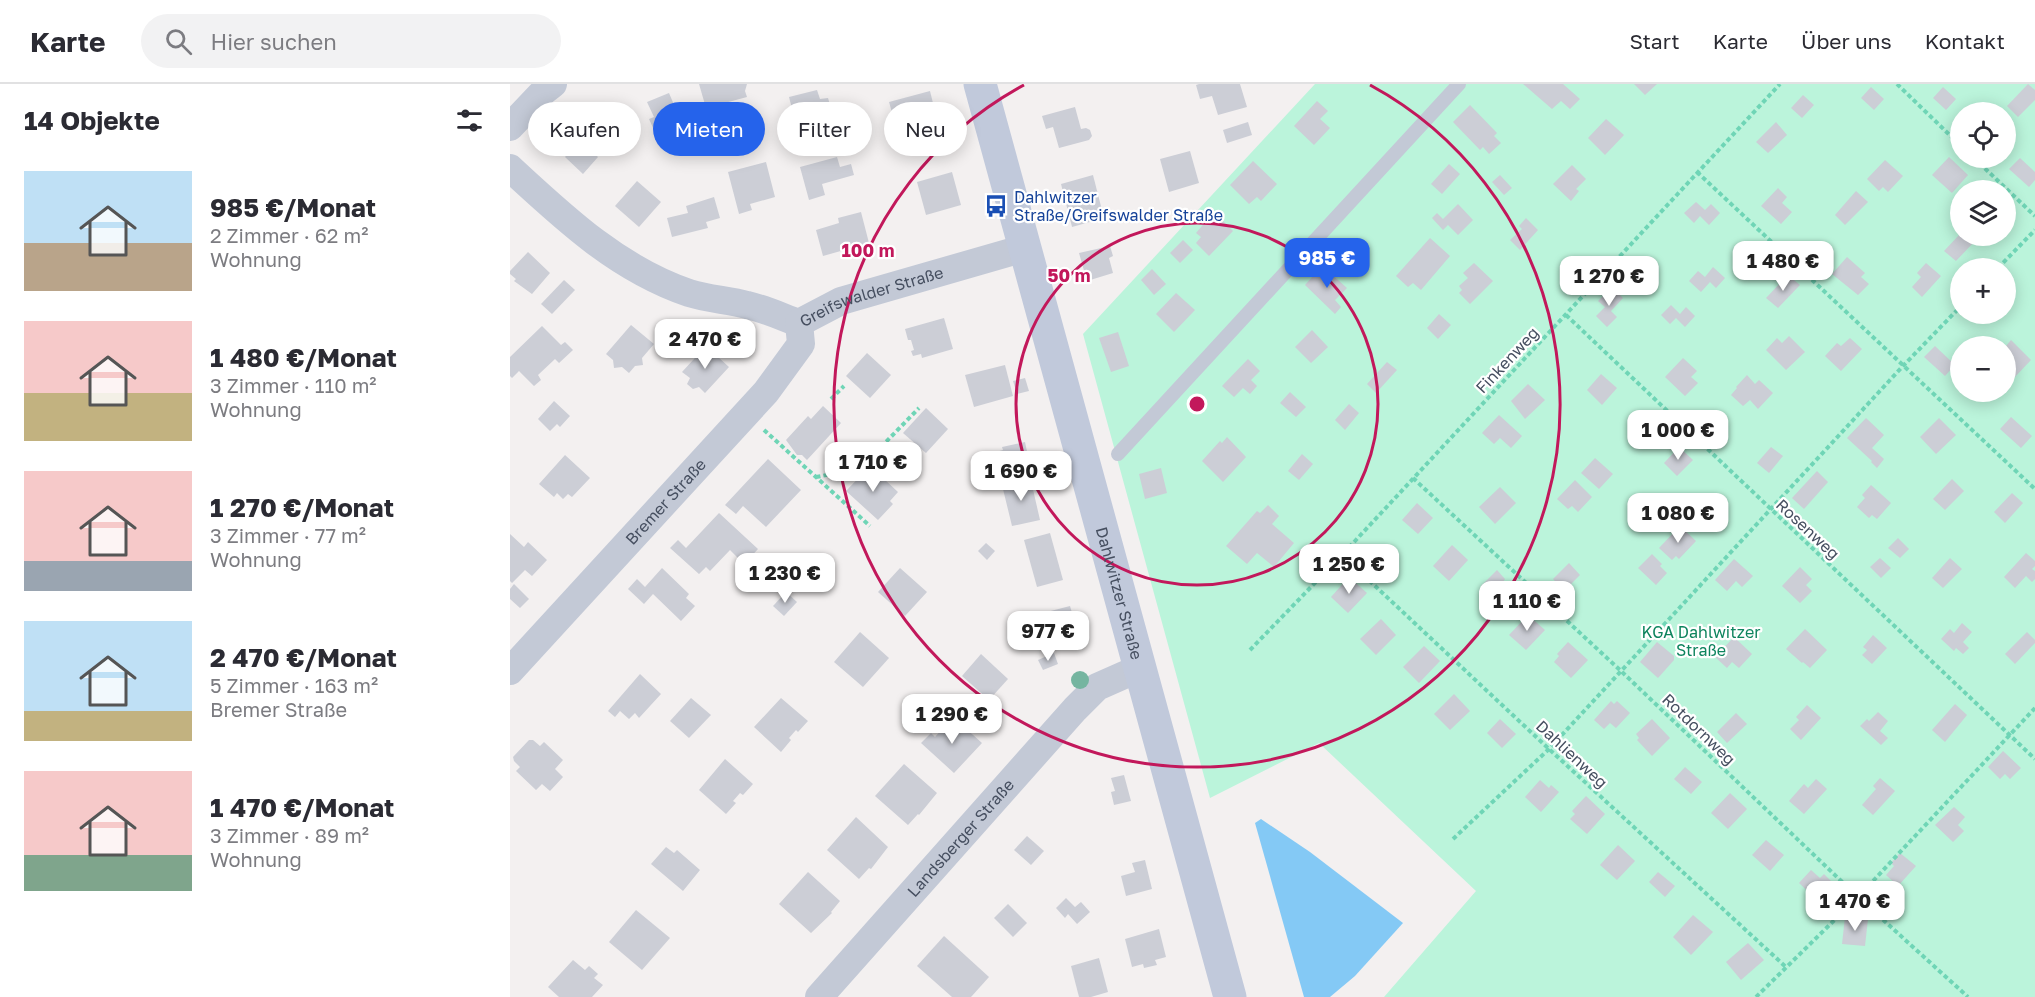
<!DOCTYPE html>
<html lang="de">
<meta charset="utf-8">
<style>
body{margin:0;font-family:"Golos Text",sans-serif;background:#f2f2f3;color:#2b2b33;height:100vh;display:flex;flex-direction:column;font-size:22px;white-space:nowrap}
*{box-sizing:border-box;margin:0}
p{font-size:20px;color:#7c7c81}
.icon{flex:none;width:33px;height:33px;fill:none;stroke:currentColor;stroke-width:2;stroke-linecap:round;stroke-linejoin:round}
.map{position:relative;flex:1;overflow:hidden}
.side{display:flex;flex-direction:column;background:#fff;width:510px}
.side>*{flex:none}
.banner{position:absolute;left:18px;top:18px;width:570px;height:54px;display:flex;gap:12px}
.controls{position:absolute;left:1440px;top:18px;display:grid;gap:12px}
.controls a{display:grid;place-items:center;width:66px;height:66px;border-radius:50%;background:#fff;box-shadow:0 3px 15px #0003;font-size:30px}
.price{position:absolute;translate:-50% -51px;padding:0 14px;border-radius:12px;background:#fff;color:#222;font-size:20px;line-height:39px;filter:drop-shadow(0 2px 3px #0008)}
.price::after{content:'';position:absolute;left:50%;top:36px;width:18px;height:14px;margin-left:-9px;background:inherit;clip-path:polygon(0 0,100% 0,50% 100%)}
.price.selected{background:#2563eb;color:#fff}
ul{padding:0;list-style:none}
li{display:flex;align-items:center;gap:18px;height:150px;padding:0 24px}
li span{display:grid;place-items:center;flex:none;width:168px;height:120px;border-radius:0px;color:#555}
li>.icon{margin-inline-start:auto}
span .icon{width:72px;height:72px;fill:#fffc;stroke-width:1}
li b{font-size:26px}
h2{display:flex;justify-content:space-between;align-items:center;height:72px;padding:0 24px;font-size:26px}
.tag{padding:0 21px;border-radius:27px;background:#fff;box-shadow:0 3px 15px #0003;font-size:21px;line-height:54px}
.tag.selected{background:#2563eb;color:#fff}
header{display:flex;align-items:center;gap:36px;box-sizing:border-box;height:84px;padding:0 30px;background:#fff;border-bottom:2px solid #e1e1e2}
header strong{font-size:28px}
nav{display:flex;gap:33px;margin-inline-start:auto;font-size:21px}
.search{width:420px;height:54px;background:#f2f2f3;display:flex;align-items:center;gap:15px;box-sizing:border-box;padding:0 21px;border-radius:33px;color:#7c7c81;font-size:22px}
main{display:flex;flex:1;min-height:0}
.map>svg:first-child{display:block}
.green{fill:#bbf4db;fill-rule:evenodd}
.water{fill:#84c9f5}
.building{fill:#ccced6}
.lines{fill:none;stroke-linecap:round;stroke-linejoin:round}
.path{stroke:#6fd5b6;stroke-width:4;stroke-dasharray:4.5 3;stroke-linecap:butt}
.lane{stroke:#c3c9d6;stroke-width:14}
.street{stroke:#c3c9d6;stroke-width:28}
.secondary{stroke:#c1c9db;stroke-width:33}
.tree{fill:#75b5a0}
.ring{fill:none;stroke:#c2185b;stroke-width:3}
.labels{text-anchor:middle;stroke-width:4.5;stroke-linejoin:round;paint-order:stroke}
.transit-label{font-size:16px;fill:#164399;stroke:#fff;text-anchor:start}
.street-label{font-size:16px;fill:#464f60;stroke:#fff}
.park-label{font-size:16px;fill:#0e845e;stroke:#fff}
.centre{fill:#c2185b;stroke:#fff;stroke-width:3}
.ring-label{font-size:18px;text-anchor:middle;font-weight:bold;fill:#c2185b;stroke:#fff;stroke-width:4.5;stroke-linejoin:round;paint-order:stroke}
</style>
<header>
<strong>Karte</strong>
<div class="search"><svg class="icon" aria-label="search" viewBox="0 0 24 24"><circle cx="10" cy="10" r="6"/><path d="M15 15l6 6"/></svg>Hier suchen</div>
<nav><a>Start</a><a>Karte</a><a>Über uns</a><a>Kontakt</a></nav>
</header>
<main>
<section class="side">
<h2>14 Objekte<svg class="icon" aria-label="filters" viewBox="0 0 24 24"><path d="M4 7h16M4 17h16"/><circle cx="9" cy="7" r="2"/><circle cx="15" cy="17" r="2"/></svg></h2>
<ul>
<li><span style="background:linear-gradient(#bfe0f5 60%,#b9a48a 0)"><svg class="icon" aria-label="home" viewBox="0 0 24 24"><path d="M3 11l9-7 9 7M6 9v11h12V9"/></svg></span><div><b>985 €/Monat</b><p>2 Zimmer · 62 m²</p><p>Wohnung</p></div></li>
<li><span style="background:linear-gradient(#f6c9c9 60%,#c2b280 0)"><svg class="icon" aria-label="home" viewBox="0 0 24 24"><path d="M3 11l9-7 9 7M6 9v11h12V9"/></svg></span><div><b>1 480 €/Monat</b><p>3 Zimmer · 110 m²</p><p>Wohnung</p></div></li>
<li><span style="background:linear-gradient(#f6c9c9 75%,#9aa5b1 0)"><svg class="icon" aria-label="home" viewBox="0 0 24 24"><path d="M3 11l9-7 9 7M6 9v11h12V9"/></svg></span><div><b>1 270 €/Monat</b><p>3 Zimmer · 77 m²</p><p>Wohnung</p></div></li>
<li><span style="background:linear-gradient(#bfe0f5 75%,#c2b280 0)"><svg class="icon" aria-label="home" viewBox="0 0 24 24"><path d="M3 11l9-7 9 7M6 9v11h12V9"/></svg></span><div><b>2 470 €/Monat</b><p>5 Zimmer · 163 m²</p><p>Bremer Straße</p></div></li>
<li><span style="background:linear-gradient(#f6c9c9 70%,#7fa58c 0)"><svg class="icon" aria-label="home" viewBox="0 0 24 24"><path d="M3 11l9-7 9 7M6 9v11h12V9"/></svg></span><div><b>1 470 €/Monat</b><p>3 Zimmer · 89 m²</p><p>Wohnung</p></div></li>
</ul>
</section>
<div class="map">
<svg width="1525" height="913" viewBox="0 0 1525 913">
<rect width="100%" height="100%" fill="#f3f0f0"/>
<path class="green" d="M805,0H1525V913H874L966,807L809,659L700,714L573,250ZM1450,28H1496V74H1450ZM1450,106H1496V152H1450ZM1450,184H1496V230H1450ZM1450,262H1496V308H1450Z"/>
<polygon class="water" points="751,735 800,768 893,839 845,892 820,913 794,913 745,739"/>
<g class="building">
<polygon points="189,0 237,0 235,7 237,13 196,24"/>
<polygon points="689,0 730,0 737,23 708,31 702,12 690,15 686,1"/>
<polygon points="1013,0 1053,0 1070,15 1060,25 1051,17 1042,25"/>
<polygon points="1124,0 1147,0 1135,11"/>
<polygon points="1518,0 1525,6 1525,16 1508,33 1497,22"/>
<polygon points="1361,3 1374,15 1364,26 1351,14"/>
<polygon points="1433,3 1446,15 1436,26 1423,14"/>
<polygon points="307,6 310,15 318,14 321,24 327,22 332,41 289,52 279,13"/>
<polygon points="420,7 428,39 388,50 379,18"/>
<polygon points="159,9 170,35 144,46 139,35 144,33 137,18"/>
<polygon points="1293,11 1304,21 1292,34 1281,24"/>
<polygon points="807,17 818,27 810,35 820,44 804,61 784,42"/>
<polygon points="960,21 987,49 984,52 991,59 979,70 973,63 970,66 943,38"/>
<polygon points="565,23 571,45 576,44 580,46 582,52 579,56 549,64 543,43 536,45 532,32"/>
<polygon points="1096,35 1114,51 1095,71 1078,54"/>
<polygon points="738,38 742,51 717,59 713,46"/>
<polygon points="1266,38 1277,51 1258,69 1246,58"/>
<polygon points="79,46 90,57 82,67 88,73 73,90 55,73"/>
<polygon points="680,67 689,99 659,108 650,75"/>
<polygon points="327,73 330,83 341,80 344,91 312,100 315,111 299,116 290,83"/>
<polygon points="1439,73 1458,91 1442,109 1422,91"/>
<polygon points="1510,74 1525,88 1525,96 1519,103 1499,85"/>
<polygon points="1375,76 1393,92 1378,108 1373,103 1369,107 1357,95"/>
<polygon points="743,77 767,100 751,117 747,113 739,120 720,101"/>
<polygon points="256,78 265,113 240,120 242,126 229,130 218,88"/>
<polygon points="939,80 950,90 932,110 921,100"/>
<polygon points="1062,81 1076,95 1066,105 1069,107 1061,117 1043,100"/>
<polygon points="442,88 451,121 416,131 407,98"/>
<polygon points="583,91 594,134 562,143 551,100"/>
<polygon points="990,91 1002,104 994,111 982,98"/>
<polygon points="127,97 151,118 129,143 105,122"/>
<polygon points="1268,104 1277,113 1272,119 1282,128 1271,140 1251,122"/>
<polygon points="1346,107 1358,118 1335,141 1325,131"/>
<polygon points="204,113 210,134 196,138 198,144 162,153 157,134 178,129 176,122"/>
<polygon points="1186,118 1195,126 1201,120 1210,129 1199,141 1190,132 1184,139 1174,129"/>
<polygon points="948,120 963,136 948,151 938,141 933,146 922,134 927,129 933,135"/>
<polygon points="351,128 359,159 313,172 306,146 329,139 328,134"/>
<polygon points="708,132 723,147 699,172 686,159 691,153 686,149 697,136 700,139"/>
<polygon points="1016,134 1028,146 1010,166 1000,156 1012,145 1009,142"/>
<polygon points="1450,150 1450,152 1456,152 1464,158 1446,177 1434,167"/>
<polygon points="920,154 940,172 911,206 903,199 898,203 886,192"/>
<polygon points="673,156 683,166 670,179 660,169"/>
<polygon points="600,162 603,172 599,174 603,189 577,197 569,169"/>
<polygon points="18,168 40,189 22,210 4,197 6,195 0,190 0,187"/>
<polygon points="1337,173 1355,189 1351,193 1359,200 1348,211 1322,190"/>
<polygon points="964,179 983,197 960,220 949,209 952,206 949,202 958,194 953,189"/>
<polygon points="1416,179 1431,192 1412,213 1402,203 1411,193 1407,189"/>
<polygon points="812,182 837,204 825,216 831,223 825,230 795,201"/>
<polygon points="1203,183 1215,194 1206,204 1200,198 1191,208 1179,197 1188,187 1195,193"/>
<polygon points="642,185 656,200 644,211 631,196"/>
<polygon points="1278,191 1290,201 1268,224 1256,214"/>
<polygon points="54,196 65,206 42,230 31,220"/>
<polygon points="1102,203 1113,214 1101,227 1107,233 1097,243 1086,232 1095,223 1088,217"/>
<polygon points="666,209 685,226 664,248 646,230"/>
<polygon points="1161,221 1170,230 1176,223 1185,232 1175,243 1166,234 1160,240 1151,231"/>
<polygon points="929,230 941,241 928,255 917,244"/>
<polygon points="434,234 443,265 412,274 411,270 403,272 401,267 404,266 401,256 398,256 395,245"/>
<polygon points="121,241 144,260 132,274 133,281 125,282 119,289 112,283 104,284 103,276 96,270"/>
<polygon points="32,242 51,261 55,258 63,266 49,279 45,275 28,291 31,296 24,302 9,287 2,294 0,292 0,273"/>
<polygon points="802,246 818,263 801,279 785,263"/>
<polygon points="608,248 619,282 601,288 589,254"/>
<polygon points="1279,252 1295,268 1276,286 1256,266 1267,254 1272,259"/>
<polygon points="1340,254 1352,265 1331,287 1315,272 1327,259 1331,262"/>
<polygon points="1501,256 1521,276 1504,294 1496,285 1496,262"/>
<polygon points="196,262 219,283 195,309 189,303 183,305 177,300 180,294 172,288"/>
<polygon points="1425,262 1445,281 1435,292 1414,273"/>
<polygon points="357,269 381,291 360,314 336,292"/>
<polygon points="1173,274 1187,287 1181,293 1188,299 1175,312 1155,293"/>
<polygon points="738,275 750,287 741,296 747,302 740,310 733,304 724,313 712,302"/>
<polygon points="877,278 887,286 866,309 857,300"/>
<polygon points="495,281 503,312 464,323 455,291"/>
<polygon points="1091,290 1107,304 1092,321 1077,306"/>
<polygon points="1237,291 1245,300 1249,296 1263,309 1248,325 1240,316 1233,322 1221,311 1227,304 1226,303"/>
<polygon points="515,294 519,307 507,310 503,297"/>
<polygon points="1018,300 1035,316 1015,335 1001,317"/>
<polygon points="780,308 796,323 786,333 770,319"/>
<polygon points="44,317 60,332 50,343 47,340 40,347 28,335"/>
<polygon points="839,320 849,329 835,346 825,336"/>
<polygon points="313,322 331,339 297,376 292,371 287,371 276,356 298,332 301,335"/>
<polygon points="416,324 438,345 416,369 393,349"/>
<polygon points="989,331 1012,352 1001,364 990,354 984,360 972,349"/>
<polygon points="1501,333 1522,352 1511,364 1490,345"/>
<polygon points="1356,334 1374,351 1362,364 1374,375 1367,384 1361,378 1362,377 1337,354"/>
<polygon points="1429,334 1446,351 1426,370 1410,353"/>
<polygon points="717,353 736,373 713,398 692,377 710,357 712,359"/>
<polygon points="515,358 521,386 499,391 496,378 489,380 486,368 493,366 492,363"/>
<polygon points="1169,363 1183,376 1167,392 1154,379"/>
<polygon points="1261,363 1273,372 1259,389 1247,379"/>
<polygon points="390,364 405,378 392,391 378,377"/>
<polygon points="792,370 803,380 789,396 778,387"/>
<polygon points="55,371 80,394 62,413 58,410 53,415 47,409 44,413 29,400"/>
<polygon points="1085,374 1103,390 1089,405 1071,389"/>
<polygon points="258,375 291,406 256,443 233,422 226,430 215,421"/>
<polygon points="360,382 388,408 380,417 383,420 368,436 336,407"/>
<polygon points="651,384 657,409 635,415 629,390"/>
<polygon points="1307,387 1318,398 1294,425 1282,414"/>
<polygon points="519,388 530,436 502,442 492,401 517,395 516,389"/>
<polygon points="1442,395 1454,407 1435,426 1423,415"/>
<polygon points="1065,396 1082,413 1068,428 1062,422 1058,425 1047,415"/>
<polygon points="1361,401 1381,419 1367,435 1362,431 1359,434 1347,423 1355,414 1352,411"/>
<polygon points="990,403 1006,419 985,440 969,423"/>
<polygon points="1502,409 1513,419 1495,439 1484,428"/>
<polygon points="907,419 923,434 908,450 892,436"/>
<polygon points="758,421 769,432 762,440 784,459 764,483 747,469 737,480 716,462 747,427 750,429"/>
<polygon points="209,429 248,465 234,480 220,466 200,487 196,483 189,490 160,464 168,456 176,464"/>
<polygon points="1170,442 1186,457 1169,475 1166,472 1162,476 1149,464"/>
<polygon points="540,449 553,496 527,503 514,456"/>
<polygon points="0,450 14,463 18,458 37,476 22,492 15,486 2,499 0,497"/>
<polygon points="1388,454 1399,465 1390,474 1378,464"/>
<polygon points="476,459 485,467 477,476 468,467"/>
<polygon points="942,461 958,476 939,497 923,482"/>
<polygon points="1516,469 1525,477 1525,482 1522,485 1525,487 1525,495 1522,498 1516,492 1505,504 1494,493"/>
<polygon points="1142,470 1152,480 1150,482 1157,489 1146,501 1128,484"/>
<polygon points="1370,474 1381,484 1371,494 1360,483"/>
<polygon points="1440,474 1452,485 1433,504 1422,494"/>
<polygon points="1224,475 1243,492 1232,503 1226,497 1217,507 1205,496"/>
<polygon points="1059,479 1070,491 1054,507 1043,495"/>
<polygon points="1290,483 1302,495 1296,501 1302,507 1290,519 1272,502"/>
<polygon points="152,484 179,510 176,514 185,522 171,537 143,510 134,520 118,505 127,495 135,503"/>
<polygon points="390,484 417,508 395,532 368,508"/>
<polygon points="987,486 995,495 993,498 1000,504 987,517 971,502"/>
<polygon points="839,493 857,509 838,529 821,513"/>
<polygon points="4,500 19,515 10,524 0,515 0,505"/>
<polygon points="276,508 287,518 274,532 263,522"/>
<polygon points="560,522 570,556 543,564 533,529"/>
<polygon points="1018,531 1035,546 1016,566 999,551"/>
<polygon points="871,535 886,551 866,571 850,555"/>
<polygon points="1452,539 1462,548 1453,558 1459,564 1453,570 1446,564 1444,567 1431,555 1440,545 1444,549"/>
<polygon points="1295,545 1317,566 1300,584 1293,578 1292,579 1276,565"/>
<polygon points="350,548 379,574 353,603 324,578"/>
<polygon points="1517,548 1525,556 1525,559 1505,580 1495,570"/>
<polygon points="1363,551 1377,564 1362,580 1352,571 1357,566 1353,563"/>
<polygon points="1224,553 1242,570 1229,584 1222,578 1217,584 1205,573"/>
<polygon points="1058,558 1078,576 1061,594 1044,578 1049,572 1047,570"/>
<polygon points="1147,558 1164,572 1164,576 1148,594 1130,578"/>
<polygon points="914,562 930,577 909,599 893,583"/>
<polygon points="544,569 548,580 533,586 528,576"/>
<polygon points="471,570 498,595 479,616 452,592"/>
<polygon points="130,590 151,610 129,634 125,629 119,635 110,627 105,633 98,627"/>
<polygon points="944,610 960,627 940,646 924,630"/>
<polygon points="181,614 201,631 179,654 160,637"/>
<polygon points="271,614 298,637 288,648 286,646 279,654 281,656 271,668 244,643"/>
<polygon points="1101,617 1104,620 1107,617 1120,629 1106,644 1100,639 1094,645 1084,636"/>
<polygon points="1445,620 1457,631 1435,658 1422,646"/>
<polygon points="1297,621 1311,634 1291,656 1280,645 1289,636 1286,633"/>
<polygon points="1368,628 1378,637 1370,647 1378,654 1371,661 1350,642 1357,635 1359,637"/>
<polygon points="1226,629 1237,640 1217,659 1207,648"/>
<polygon points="443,633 472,659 444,689 411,659 421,649 425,653"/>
<polygon points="990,635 1006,650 992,664 977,649"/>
<polygon points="1142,635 1160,654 1142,672 1127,656 1129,654 1126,650"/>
<polygon points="19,656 23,656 30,662 34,658 53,676 45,685 53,693 40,707 32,700 26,706 6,687 10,683 4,677 3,673"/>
<polygon points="1493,667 1511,684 1500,695 1495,690 1490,695 1478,683"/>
<polygon points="215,675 243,700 233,711 230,709 223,717 226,719 216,730 189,706"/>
<polygon points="394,680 427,709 409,731 408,730 398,741 365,712"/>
<polygon points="1175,683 1192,698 1181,710 1164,695"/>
<polygon points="614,691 621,717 604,721 601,708 605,707 601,694"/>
<polygon points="1370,694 1385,707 1363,731 1352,721 1366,705 1363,702"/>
<polygon points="1306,695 1317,705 1294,730 1279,717 1294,700 1298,704"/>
<polygon points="1030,696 1039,704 1041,701 1049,708 1031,728 1015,713"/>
<polygon points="1220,709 1237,725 1218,745 1201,729"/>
<polygon points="1076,712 1095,730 1077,750 1060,735 1065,730 1062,727"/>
<polygon points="1444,723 1455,733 1448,741 1454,747 1443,758 1425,741"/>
<polygon points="346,733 378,763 361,785 359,784 349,795 317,766"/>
<polygon points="517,752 534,767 521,781 504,766"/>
<polygon points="1256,756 1274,771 1260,787 1242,771"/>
<polygon points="1108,761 1125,777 1107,796 1090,781"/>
<polygon points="156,763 164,769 167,766 190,786 173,807 141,780"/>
<polygon points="1390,769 1406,782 1388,802 1376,791 1384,782 1381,779"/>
<polygon points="635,776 642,805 616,812 611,792 625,788 622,779"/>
<polygon points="1301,786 1310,794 1314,790 1323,799 1309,815 1307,813 1305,814 1289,799"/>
<polygon points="298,788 330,817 321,828 322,829 301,849 269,820"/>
<polygon points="1148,788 1165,802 1155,813 1139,798"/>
<polygon points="556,814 565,823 571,818 580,828 567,840 558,830 555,834 546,824"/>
<polygon points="498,820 517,839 503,853 484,834"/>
<polygon points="126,826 160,854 132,886 99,858"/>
<polygon points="1183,831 1203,848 1181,871 1163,853"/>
<polygon points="1335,833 1358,835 1355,862 1332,860"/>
<polygon points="649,845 656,873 645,876 647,881 634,884 633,880 622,883 615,855"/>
<polygon points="434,852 479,893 461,913 442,913 407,882"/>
<polygon points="1238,859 1254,876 1231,896 1216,878"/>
<polygon points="589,874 598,908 581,913 569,913 561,882"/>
<polygon points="63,876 75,886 79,882 88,890 84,894 93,901 82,913 49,913 38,903"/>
</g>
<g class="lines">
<g class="path">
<polyline points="1387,0 1450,61"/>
<polyline points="1464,74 1525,132"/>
<polyline points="1187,88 1525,405"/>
<polyline points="1488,184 1525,146"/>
<polyline points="1056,231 1525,675"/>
<polyline points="321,315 334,302"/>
<polyline points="254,346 360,442"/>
<polyline points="371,363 409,324"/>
<polyline points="306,393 355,384"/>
<polyline points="903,394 1111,587 1348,813 1458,913"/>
<polyline points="832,471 1039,665 1277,884"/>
<polyline points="740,566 832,471 1270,0"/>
<polyline points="943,755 1039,665 1393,282 1450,223"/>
<polyline points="1246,913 1348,813 1525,624"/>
</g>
<polyline class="lane" points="608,370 949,0"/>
<g class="street">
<polyline points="0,43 34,7 43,0"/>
<path id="s1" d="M0,84C54,134 108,185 179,209C198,215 218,216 237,221C255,225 272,233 289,239L331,217L515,164"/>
<path id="s2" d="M0,587L256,308L291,260L289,239"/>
<path id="s3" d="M309,913L565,625L587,603L630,584"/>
</g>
<path class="secondary" id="s4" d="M470,0L720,913"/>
</g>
<circle class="tree" cx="570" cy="596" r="9"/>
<g class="ring">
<circle cx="687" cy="320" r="181"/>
<path d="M860 1A363 363 0 1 1 514 1"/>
</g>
<defs>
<g id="bus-bare" transform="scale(1.8)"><path d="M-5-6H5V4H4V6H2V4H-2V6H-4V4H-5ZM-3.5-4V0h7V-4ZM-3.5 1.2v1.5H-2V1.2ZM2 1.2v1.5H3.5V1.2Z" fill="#1a4fb4" stroke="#fff" stroke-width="2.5" paint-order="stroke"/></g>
</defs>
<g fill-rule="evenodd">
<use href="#bus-bare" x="486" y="122"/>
</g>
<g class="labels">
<g class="transit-label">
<text x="504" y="119">Dahlwitzer<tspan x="504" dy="18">Straße/Greifswalder Straße</tspan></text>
</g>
<g class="street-label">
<text dy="6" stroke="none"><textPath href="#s1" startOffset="412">Greifswalder Straße</textPath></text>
<text transform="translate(997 276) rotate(-47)" y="6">Finkenweg</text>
<text dy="6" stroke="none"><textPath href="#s2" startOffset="230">Bremer Straße</textPath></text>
<text transform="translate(1298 445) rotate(43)" y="6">Rosenweg</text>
<text dy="6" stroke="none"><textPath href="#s4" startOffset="528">Dahlwitzer Straße</textPath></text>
<text transform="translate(1189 645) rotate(44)" y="6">Rotdornweg</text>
<text transform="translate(1062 670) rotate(43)" y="6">Dahlienweg</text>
<text dy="6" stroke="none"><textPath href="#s3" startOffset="213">Landsberger Straße</textPath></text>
</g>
<g class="park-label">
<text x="1191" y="554">KGA Dahlwitzer<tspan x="1191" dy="18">Straße</tspan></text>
</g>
</g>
<circle cx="687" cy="320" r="9" class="centre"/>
<g class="ring-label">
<text x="358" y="173">100 m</text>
<text x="559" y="198">50 m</text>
</g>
</svg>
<div class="controls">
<a><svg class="icon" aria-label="locate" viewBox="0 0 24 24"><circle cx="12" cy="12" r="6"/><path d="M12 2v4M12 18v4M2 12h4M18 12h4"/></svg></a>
<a><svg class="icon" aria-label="layers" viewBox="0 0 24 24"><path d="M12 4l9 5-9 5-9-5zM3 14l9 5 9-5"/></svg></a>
<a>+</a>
<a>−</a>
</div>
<b class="price selected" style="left:817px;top:205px">985 €</b>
<b class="price" style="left:1273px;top:208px">1 480 €</b>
<b class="price" style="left:1099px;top:223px">1 270 €</b>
<b class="price" style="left:195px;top:286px">2 470 €</b>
<b class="price" style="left:1168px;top:377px">1 000 €</b>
<b class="price" style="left:363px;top:409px">1 710 €</b>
<b class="price" style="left:511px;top:418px">1 690 €</b>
<b class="price" style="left:1168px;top:460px">1 080 €</b>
<b class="price" style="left:839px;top:511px">1 250 €</b>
<b class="price" style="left:275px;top:520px">1 230 €</b>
<b class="price" style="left:1017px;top:548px">1 110 €</b>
<b class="price" style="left:538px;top:578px">977 €</b>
<b class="price" style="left:442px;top:661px">1 290 €</b>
<b class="price" style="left:1345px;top:848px">1 470 €</b>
<div class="banner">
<a class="tag">Kaufen</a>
<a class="tag selected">Mieten</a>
<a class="tag">Filter</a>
<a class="tag">Neu</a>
</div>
</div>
</main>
